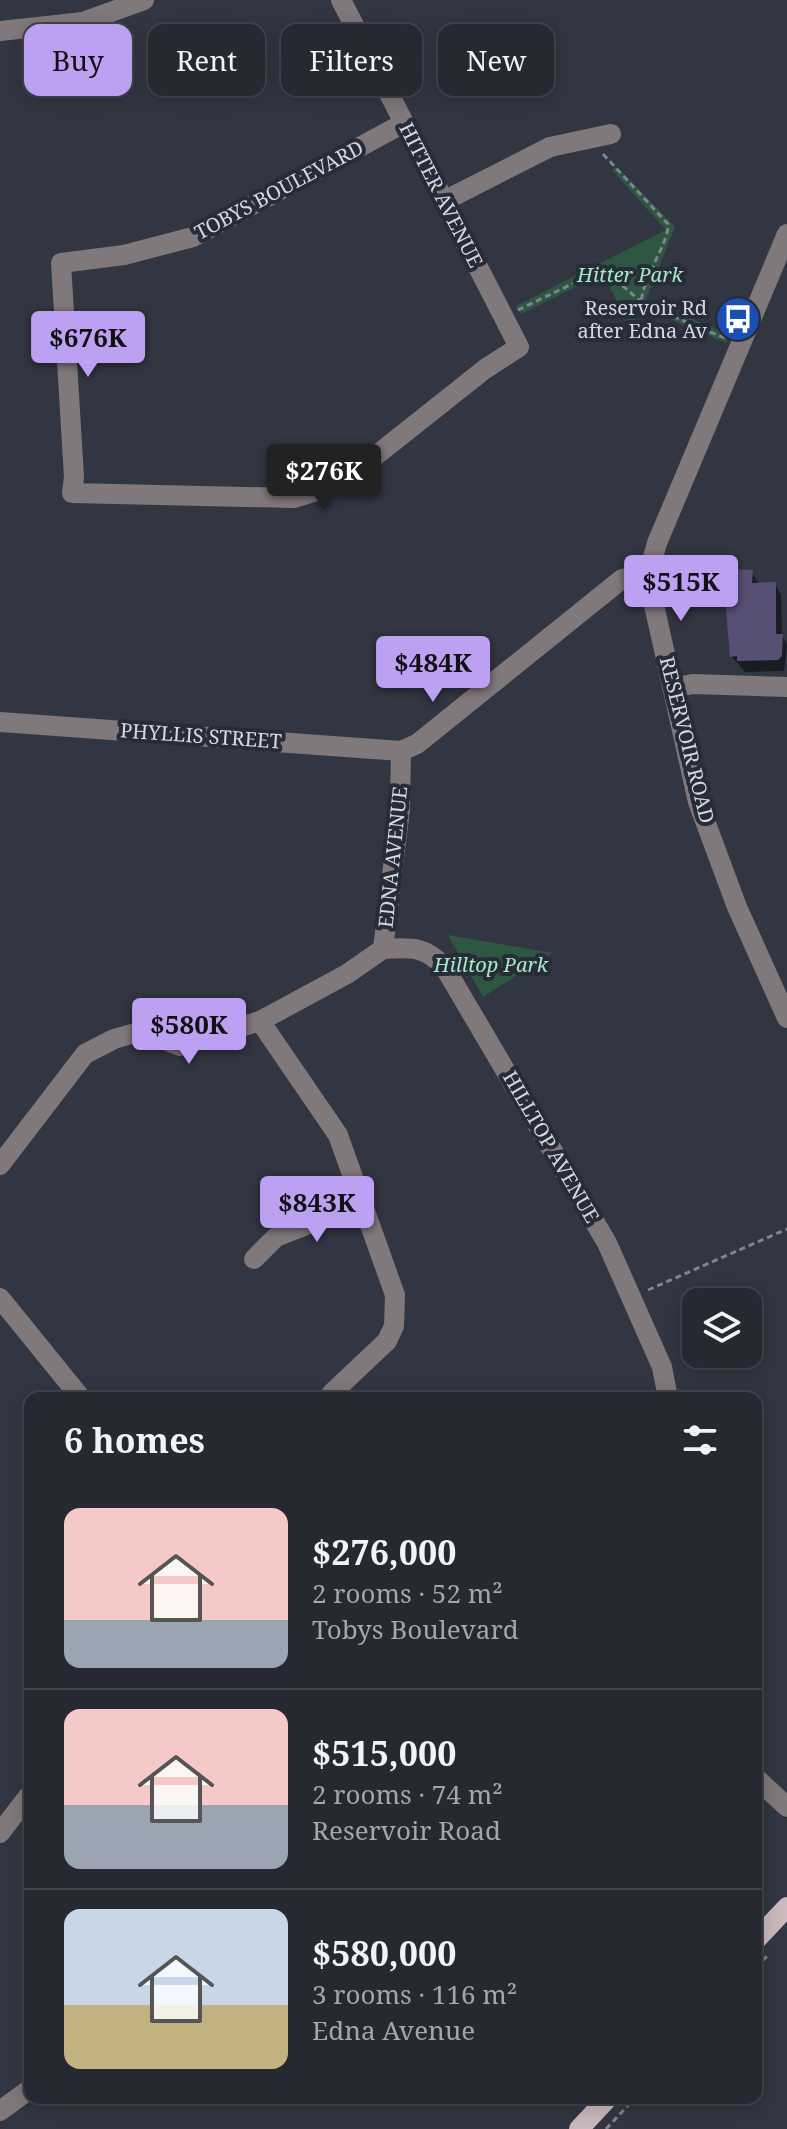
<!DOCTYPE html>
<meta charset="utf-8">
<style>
body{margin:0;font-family:"Noto Serif",serif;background:#32343e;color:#f1f3f6;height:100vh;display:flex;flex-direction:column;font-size:30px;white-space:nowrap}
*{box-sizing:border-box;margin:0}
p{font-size:26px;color:#a4a6ac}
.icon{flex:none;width:44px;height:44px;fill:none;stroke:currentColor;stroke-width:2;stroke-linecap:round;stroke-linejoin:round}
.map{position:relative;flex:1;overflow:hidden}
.side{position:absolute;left:24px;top:1392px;width:738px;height:712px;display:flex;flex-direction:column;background:#262832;border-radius:16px;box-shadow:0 4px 20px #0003,0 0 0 2px #42444d}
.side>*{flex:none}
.banner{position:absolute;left:24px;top:24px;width:740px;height:72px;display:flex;gap:16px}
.tools{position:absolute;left:682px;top:1288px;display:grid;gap:16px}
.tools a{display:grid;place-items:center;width:80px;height:80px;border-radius:16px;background:#262832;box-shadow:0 4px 20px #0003,0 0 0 2px #42444d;font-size:40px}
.price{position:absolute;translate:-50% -68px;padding:0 18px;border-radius:8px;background:#bca0f2;color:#111;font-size:26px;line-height:52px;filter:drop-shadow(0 2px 4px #0008)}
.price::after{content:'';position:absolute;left:50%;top:48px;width:24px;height:18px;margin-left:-12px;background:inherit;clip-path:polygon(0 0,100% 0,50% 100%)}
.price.on{background:#222;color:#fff}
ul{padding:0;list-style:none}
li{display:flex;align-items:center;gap:24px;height:200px;padding:0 40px}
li+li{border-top:2px solid #42444d}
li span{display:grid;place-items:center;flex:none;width:224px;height:160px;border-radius:16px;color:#555}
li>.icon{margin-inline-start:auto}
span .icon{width:96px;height:96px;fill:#fffc;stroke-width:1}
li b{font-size:34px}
h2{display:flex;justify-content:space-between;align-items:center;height:96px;padding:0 40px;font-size:34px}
.pill{padding:0 28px;border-radius:16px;background:#262832;box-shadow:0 4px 20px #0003,0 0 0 2px #42444d;font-size:28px;line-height:72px}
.pill.on{background:#bca0f2;color:#111}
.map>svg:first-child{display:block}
.green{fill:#2e5742}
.shadow{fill:#0007}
.building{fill:#584f75}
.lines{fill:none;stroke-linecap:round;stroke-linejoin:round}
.path{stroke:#81848e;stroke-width:3;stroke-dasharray:6 4;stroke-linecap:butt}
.minor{stroke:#80787a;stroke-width:20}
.major{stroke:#cab9bd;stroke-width:20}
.labels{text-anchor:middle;stroke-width:8;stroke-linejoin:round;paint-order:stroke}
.street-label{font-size:20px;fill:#d6d8e0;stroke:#282c38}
.park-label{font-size:20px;font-style:italic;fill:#a1ecc5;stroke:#282c38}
.poi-label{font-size:20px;fill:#d6d8e0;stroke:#282c38;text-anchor:end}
</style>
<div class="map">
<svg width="787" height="2129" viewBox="0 0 787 2129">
<rect width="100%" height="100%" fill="#323642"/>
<g class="green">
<polygon points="617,167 675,227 646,299 730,335 726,343 642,307 631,330 603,273 521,314 516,306 666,230 612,170"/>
<polygon points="448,935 552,953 483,997"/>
</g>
<polygon class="shadow" points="752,572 759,584 775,584 781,595 782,636 787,645 784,671 745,672 732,657"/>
<polygon class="building" points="728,569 753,570 752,583 776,582 776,634 783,634 782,656 778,660 737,661 737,656 730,657 723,573"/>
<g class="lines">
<g class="path">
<path d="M603,154L668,224C670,240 644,275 641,302"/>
<polyline points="518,310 603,269 645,305 725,338"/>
<polyline points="648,1290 787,1229"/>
<polyline points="756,1968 768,1955"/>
<polyline points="606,2129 635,2098"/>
</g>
<g class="minor">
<polyline points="341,0 519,347 485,369 340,484 294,498 72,493 74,477 61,263 124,255 193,237 404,123"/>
<polyline points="0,31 83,22 144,0"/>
<polyline points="444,201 550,147 611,134"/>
<polyline points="787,234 657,543 652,561 652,596 698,802 737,907 787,1018"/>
<polyline points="672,688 693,684 787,687"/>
<polyline points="0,722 401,751"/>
<path d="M383,949C410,947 426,946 445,968L607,1243L662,1367L668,1398"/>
<polyline points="260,1021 338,1135 395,1295 394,1326 387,1341 332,1393"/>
<polyline points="0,1165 85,1054 114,1039 142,1031 180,1046 260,1021 347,974 383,949 400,809 401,751 417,744 622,579 651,573"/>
<polyline points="254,1259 276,1237 363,1203"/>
<polyline points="0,1298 81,1398"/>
<polyline points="756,1778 787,1807"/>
<polyline points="0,1833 30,1794"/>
<polyline points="0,2111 30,2089"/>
</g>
<g class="major">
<polyline points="756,1940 787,1907"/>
<polyline points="579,2129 608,2098"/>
</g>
</g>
<defs>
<g id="bus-disc" transform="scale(2.3)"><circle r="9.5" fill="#1a4fb4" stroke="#282c38"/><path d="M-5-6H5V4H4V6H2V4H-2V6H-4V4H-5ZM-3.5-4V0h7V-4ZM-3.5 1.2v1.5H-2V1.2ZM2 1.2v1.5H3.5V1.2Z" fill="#fff"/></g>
</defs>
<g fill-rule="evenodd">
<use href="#bus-disc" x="738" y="319"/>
</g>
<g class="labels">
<g class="street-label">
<text transform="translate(279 190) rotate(-28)" y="7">TOBYS BOULEVARD</text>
<text transform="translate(441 195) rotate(63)" y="7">HITTER AVENUE</text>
<text transform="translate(201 736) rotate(4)" y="7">PHYLLIS STREET</text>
<text transform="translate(687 740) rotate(76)" y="7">RESERVOIR ROAD</text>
<text transform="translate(393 857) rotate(-84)" y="7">EDNA AVENUE</text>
<text transform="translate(551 1147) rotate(60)" y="7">HILLTOP AVENUE</text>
</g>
<g class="park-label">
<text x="630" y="282">Hitter Park</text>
<text x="491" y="972">Hilltop Park</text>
</g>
<g class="poi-label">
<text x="707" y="315">Reservoir Rd<tspan x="707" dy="23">after Edna Av</tspan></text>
</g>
</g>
</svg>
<div class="tools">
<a><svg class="icon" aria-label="layers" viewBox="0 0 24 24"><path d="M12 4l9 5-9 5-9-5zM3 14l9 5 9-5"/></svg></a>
</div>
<b class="price" style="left:88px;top:379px">$676K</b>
<b class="price on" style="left:324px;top:512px">$276K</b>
<b class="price" style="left:681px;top:623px">$515K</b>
<b class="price" style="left:433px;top:704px">$484K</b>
<b class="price" style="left:189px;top:1066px">$580K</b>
<b class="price" style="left:317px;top:1244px">$843K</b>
<div class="banner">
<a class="pill on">Buy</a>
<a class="pill">Rent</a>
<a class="pill">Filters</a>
<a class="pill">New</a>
</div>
<section class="side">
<h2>6 homes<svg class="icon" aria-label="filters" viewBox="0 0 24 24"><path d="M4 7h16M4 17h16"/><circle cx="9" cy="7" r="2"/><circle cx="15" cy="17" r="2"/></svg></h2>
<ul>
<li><span style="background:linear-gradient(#f6c9c9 70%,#9aa5b1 0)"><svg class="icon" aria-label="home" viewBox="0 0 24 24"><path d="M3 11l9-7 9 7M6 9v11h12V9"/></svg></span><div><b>$276,000</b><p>2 rooms · 52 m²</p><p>Tobys Boulevard</p></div></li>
<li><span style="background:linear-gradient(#f6c9c9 60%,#9aa5b1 0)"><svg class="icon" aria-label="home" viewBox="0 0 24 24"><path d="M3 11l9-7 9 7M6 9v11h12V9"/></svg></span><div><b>$515,000</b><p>2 rooms · 74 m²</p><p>Reservoir Road</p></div></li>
<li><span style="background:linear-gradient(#c9d6e8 60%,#c2b280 0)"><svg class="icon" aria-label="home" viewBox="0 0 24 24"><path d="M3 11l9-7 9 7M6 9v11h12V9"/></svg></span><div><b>$580,000</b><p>3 rooms · 116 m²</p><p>Edna Avenue</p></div></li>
</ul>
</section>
</div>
